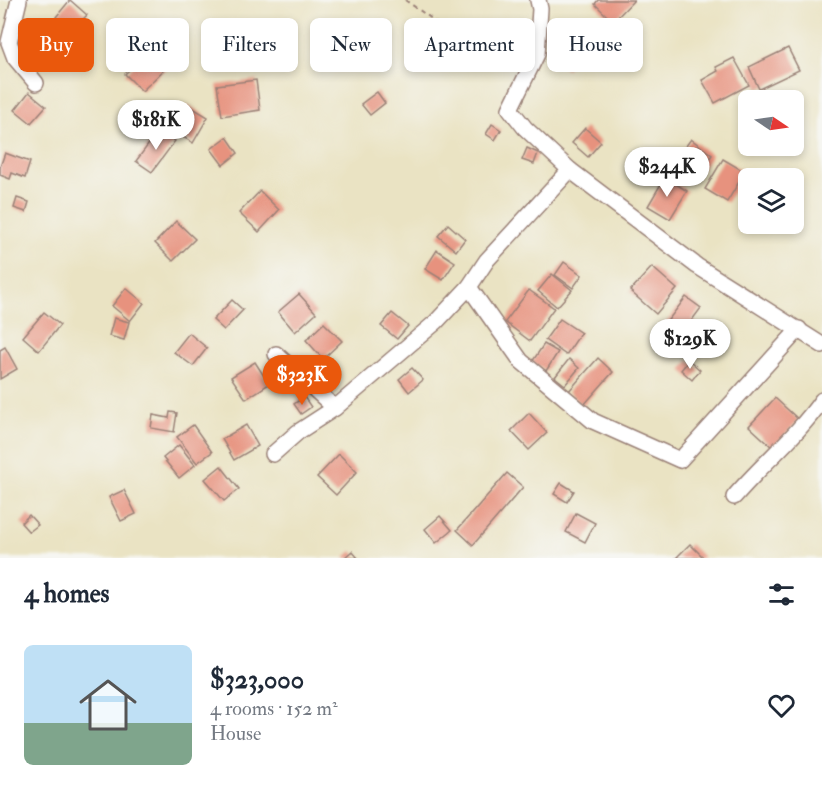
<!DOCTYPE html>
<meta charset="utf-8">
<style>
body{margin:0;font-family:"IM FELL Double Pica",serif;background:#f2f2f3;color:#1f2937;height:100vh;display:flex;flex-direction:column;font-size:22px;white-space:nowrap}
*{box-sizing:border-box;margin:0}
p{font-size:20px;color:#747a83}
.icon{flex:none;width:33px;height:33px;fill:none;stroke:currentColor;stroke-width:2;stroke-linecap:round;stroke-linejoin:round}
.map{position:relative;height:558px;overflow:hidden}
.side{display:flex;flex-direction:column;background:#fff;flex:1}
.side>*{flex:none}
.top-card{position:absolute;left:18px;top:18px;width:786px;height:54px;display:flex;gap:12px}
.needle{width:39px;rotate:103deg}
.tools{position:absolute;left:738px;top:90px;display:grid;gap:12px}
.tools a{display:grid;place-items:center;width:66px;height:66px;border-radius:9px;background:#fff;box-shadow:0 3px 9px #0003;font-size:30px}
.price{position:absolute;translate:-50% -51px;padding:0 14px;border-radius:21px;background:#fff;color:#222;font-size:20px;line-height:39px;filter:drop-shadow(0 2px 3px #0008)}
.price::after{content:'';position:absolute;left:50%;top:36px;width:18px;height:14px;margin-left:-9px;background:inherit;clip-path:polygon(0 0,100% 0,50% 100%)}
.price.selected{background:#ea580c;color:#fff}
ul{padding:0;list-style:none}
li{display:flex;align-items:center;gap:18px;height:150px;padding:0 24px}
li+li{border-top:2px solid #e0e1e3}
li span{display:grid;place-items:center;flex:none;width:168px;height:120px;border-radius:9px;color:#555}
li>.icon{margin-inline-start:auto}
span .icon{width:72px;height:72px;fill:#fffc;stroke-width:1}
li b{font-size:26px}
h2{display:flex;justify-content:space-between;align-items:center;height:72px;padding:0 24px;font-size:26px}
.chip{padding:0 21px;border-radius:9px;background:#fff;box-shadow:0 3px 9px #0003;font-size:21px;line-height:54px}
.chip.selected{background:#ea580c;color:#fff}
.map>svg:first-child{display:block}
.building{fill:#e7927e}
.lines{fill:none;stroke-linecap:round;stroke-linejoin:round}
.minor-casing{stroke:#9a8177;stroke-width:18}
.path{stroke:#9a8177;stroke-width:2;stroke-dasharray:4.5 4.5;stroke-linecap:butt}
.minor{stroke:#fff;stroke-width:15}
</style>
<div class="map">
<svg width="822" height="558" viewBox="0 0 822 558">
<rect width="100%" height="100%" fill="#f6f6f2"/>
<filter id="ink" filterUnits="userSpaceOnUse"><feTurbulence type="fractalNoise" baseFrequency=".0167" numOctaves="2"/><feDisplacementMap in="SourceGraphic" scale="12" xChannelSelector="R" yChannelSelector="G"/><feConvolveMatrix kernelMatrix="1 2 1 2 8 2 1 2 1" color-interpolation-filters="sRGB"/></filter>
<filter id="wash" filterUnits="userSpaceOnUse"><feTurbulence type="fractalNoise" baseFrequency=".008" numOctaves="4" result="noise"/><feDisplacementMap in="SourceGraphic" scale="24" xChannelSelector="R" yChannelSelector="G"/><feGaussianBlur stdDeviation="1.35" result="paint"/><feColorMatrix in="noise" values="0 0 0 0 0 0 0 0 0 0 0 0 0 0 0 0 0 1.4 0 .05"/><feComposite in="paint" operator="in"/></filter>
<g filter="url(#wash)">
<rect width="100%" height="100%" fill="#eae3c3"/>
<g id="blocks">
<g class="building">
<polygon points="70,0 87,15 72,31 56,17"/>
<polygon points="598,0 634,0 613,22 595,4"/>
<polygon points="49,37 65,52 53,65 37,49"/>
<polygon points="153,47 170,64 142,91 125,74"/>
<polygon points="788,48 799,70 759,89 749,67"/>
<polygon points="564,53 573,58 567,69 559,65"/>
<polygon points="734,58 749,85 715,103 702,80 718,71 716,67"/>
<polygon points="256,80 260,110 222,116 217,85"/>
<polygon points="29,92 46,106 31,123 15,110"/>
<polygon points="377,92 385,103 370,115 361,104"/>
<polygon points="188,105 208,117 193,143 173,131"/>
<polygon points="492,124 501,130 495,140 486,134"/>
<polygon points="585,128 601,142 588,157 572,143"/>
<polygon points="160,129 175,141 152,172 136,161"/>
<polygon points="227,137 238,153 223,165 211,149"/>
<polygon points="691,139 712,155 698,174 677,158"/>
<polygon points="527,148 538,153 534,164 522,160"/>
<polygon points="5,153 30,162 25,178 12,173 10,179 0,175 0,167"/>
<polygon points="723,159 745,172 727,202 705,189"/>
<polygon points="665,177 687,191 670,219 648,206"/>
<polygon points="260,191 279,210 259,232 239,213"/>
<polygon points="17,198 29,202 26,212 14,208"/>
<polygon points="176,221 195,239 173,261 155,243"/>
<polygon points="448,224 465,239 456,251 438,236"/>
<polygon points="437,250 455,262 443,280 425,269"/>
<polygon points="564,262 582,275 573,288 555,275"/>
<polygon points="652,267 677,289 656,314 630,291"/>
<polygon points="552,274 572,290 557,307 538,291"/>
<polygon points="126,288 144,303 130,321 112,306"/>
<polygon points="529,290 554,308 530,341 505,322"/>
<polygon points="299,294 316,313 295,332 278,312"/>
<polygon points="686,297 701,308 692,320 703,328 691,344 665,324"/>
<polygon points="232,300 243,310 224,330 213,320"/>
<polygon points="44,312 60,325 39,351 23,337"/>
<polygon points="392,313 408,326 397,339 381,326"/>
<polygon points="114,318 129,322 124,340 109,336"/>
<polygon points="560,319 581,333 566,355 545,340"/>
<polygon points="324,323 342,341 323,359 306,340"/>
<polygon points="189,333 207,348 193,366 174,352"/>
<polygon points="544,344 558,352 546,371 532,362"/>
<polygon points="5,347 17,369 0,379 0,350"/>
<polygon points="598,358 613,372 583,406 568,392"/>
<polygon points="569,359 579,368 565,385 555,377"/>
<polygon points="689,360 700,370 692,380 681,370"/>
<polygon points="255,362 269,384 246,399 231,377"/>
<polygon points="412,368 423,380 409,392 399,379"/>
<polygon points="304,397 311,407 301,414 294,404"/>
<polygon points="775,398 799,420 773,448 749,426"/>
<polygon points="170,412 177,413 174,432 151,428 153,415 169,418"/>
<polygon points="529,413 547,433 529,450 511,431"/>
<polygon points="193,425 212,452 197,463 177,437"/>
<polygon points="246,425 258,446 234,460 222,439"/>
<polygon points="179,445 195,465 179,478 163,458"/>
<polygon points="339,454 357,472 336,495 317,477"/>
<polygon points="221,466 239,489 224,501 205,479"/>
<polygon points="507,473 523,487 473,545 457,530"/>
<polygon points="561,483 574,491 567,502 554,494"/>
<polygon points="124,490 136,514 121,521 109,497"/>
<polygon points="576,513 595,523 585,542 566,532"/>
<polygon points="29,515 38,525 29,532 21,523"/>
<polygon points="440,516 452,530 436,543 425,529"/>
<polygon points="690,544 704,558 676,558"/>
<polygon points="352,551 358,558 344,558"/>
</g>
</g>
</g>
<g filter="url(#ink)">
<use href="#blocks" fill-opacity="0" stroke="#9a8177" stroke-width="1.5"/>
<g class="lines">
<g class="minor-casing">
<g id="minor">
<polyline points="19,0 9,42 15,58 36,83"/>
<polyline points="538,0 540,9 537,54 510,109 525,128 570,170 697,266 822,345"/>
<polyline points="469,287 521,361 593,421 680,460 799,329"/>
<polyline points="276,354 335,408 436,322 469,287 487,260 570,170"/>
<polyline points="273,454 298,432 335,408"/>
<path d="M734,497C762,464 797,436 822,400"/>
</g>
</g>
<polyline class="path" points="405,0 432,19 469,53"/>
<use href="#minor" class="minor"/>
</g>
</g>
</svg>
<div class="tools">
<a><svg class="needle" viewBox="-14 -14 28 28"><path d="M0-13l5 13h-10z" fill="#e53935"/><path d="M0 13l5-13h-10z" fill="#747a83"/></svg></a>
<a><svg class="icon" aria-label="layers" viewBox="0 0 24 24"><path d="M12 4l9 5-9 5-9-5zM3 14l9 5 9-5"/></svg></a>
</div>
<b class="price" style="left:156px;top:151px">$181K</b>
<b class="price" style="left:667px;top:198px">$244K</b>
<b class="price" style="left:690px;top:370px">$129K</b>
<b class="price selected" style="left:302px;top:406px">$323K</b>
<div class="top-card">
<a class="chip selected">Buy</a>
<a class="chip">Rent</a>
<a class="chip">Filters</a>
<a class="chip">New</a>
<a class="chip">Apartment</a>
<a class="chip">House</a>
</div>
</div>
<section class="side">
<h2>4 homes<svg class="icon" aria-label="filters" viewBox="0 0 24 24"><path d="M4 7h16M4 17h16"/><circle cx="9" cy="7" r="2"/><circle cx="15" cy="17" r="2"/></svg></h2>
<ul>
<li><span style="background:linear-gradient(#bfe0f5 65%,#7fa58c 0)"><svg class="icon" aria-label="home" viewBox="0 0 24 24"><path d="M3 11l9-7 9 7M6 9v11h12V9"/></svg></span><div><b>$323,000</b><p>4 rooms · 152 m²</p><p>House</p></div><svg class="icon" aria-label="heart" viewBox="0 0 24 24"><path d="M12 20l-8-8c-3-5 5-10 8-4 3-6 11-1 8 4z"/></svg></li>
</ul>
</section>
